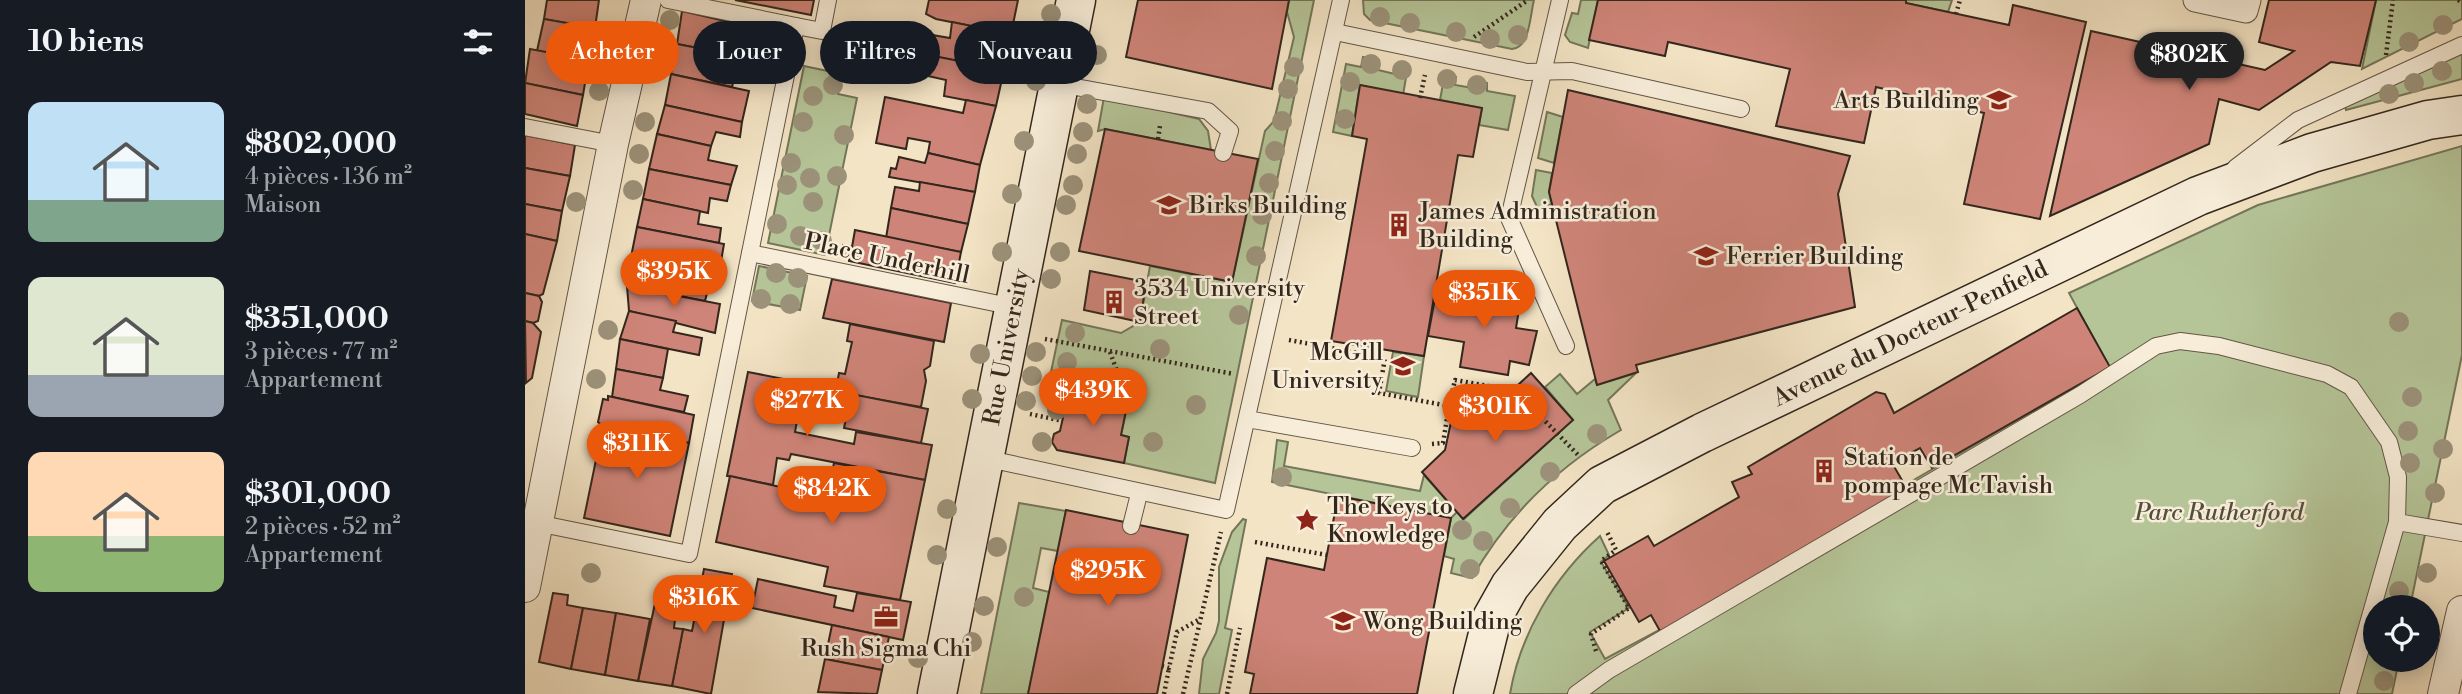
<!DOCTYPE html>
<html lang="fr">
<meta charset="utf-8">
<style>
body{margin:0;font-family:"Libre Bodoni",serif;background:#20242c;color:#f1f3f6;height:100vh;display:flex;flex-direction:column;font-size:26px;white-space:nowrap}
*{box-sizing:border-box;margin:0}
p{font-size:23px;color:#9ea1a6}
.icon{flex:none;width:38px;height:38px;fill:none;stroke:currentColor;stroke-width:2;stroke-linecap:round;stroke-linejoin:round}
.map{position:relative;flex:1;overflow:hidden}
.details{display:flex;flex-direction:column;background:#171b24;width:525px}
.details>*{flex:none}
.banner{position:absolute;left:21px;top:21px;width:665px;height:63px;display:flex;gap:14px}
.controls{position:absolute;left:1838px;top:595px;display:grid;gap:14px}
.controls a{display:grid;place-items:center;width:77px;height:77px;border-radius:50%;background:#171b24;box-shadow:0 4px 18px #0003;font-size:35px}
.price{position:absolute;translate:-50% -60px;padding:0 16px;border-radius:24px;background:#ea580c;color:#fff;font-size:23px;line-height:46px;filter:drop-shadow(0 2px 4px #0008)}
.price::after{content:'';position:absolute;left:50%;top:42px;width:21px;height:16px;margin-left:-10px;background:inherit;clip-path:polygon(0 0,100% 0,50% 100%)}
.price.on{background:#222;color:#fff}
ul{padding:0;list-style:none}
li{display:flex;align-items:center;gap:21px;height:175px;padding:0 28px}
li span{display:grid;place-items:center;flex:none;width:196px;height:140px;border-radius:14px;color:#555}
li>.icon{margin-inline-start:auto}
span .icon{width:84px;height:84px;fill:#fffc;stroke-width:1}
li b{font-size:30px}
h2{display:flex;justify-content:space-between;align-items:center;height:84px;padding:0 28px;font-size:30px}
.pill{padding:0 24px;border-radius:32px;background:#171b24;box-shadow:0 4px 18px #0003;font-size:24px;line-height:63px}
.pill.on{background:#ea580c;color:#fff}
main{display:flex;flex:1;min-height:0}
.map>svg:first-child{display:block}
.green{fill:#b5c598;stroke:#74765a;stroke-width:2}
.building{fill:#ce8478;stroke:#33271d;stroke-width:2}
.lines{fill:none;stroke-linecap:round;stroke-linejoin:round}
.service-casing{stroke:#635647;stroke-width:18}
.pedestrian-casing{stroke:#635647;stroke-width:25}
.minor-casing{stroke:#635647;stroke-width:32}
.secondary-casing{stroke:#33271d;stroke-width:41}
.path{stroke:#33271d;stroke-width:4.5;stroke-dasharray:2 3.5;stroke-linecap:butt}
.service{stroke:#f7edd9;stroke-width:16}
.pedestrian{stroke:#f7edd9;stroke-width:23}
.minor{stroke:#f7edd9;stroke-width:30}
.secondary{stroke:#f7edd9;stroke-width:38}
.tree{fill:#9c927a}
.labels{text-anchor:middle;stroke-width:5;stroke-linejoin:round;paint-order:stroke}
.poi-label{font-size:24px;fill:#33271d;stroke:#f7edd9;text-anchor:start}
.street-label{font-size:24px;fill:#33271d;stroke:#f7edd9}
.park-label{font-size:24px;font-style:italic;fill:#544e3c;stroke:#f7edd9}
</style>
<main>
<section class="details">
<h2>10 biens<svg class="icon" aria-label="filters" viewBox="0 0 24 24"><path d="M4 7h16M4 17h16"/><circle cx="9" cy="7" r="2"/><circle cx="15" cy="17" r="2"/></svg></h2>
<ul>
<li><span style="background:linear-gradient(#bfe0f5 70%,#7fa58c 0)"><svg class="icon" aria-label="home" viewBox="0 0 24 24"><path d="M3 11l9-7 9 7M6 9v11h12V9"/></svg></span><div><b>$802,000</b><p>4 pièces · 136 m²</p><p>Maison</p></div></li>
<li><span style="background:linear-gradient(#dfe7d0 70%,#9aa5b1 0)"><svg class="icon" aria-label="home" viewBox="0 0 24 24"><path d="M3 11l9-7 9 7M6 9v11h12V9"/></svg></span><div><b>$351,000</b><p>3 pièces · 77 m²</p><p>Appartement</p></div></li>
<li><span style="background:linear-gradient(#ffd9b3 60%,#8fb573 0)"><svg class="icon" aria-label="home" viewBox="0 0 24 24"><path d="M3 11l9-7 9 7M6 9v11h12V9"/></svg></span><div><b>$301,000</b><p>2 pièces · 52 m²</p><p>Appartement</p></div></li>
</ul>
</section>
<div class="map">
<svg width="1937" height="694" viewBox="0 0 1937 694">
<rect width="100%" height="100%" fill="#f3e4c5"/>
<filter id="stains"><feTurbulence type="fractalNoise" baseFrequency=".00286" numOctaves="4"/><feColorMatrix values="0 0 0 0 .2 0 0 0 0 .09 0 0 0 0 .02 0 0 0 .5 -.17"/></filter>
<radialGradient id="worn" r=".72"><stop offset=".6" stop-color="#630" stop-opacity="0"/><stop offset="1" stop-color="#630" stop-opacity=".3"/></radialGradient>
<g class="green">
<polygon points="764,0 789,0 690,483 599,463 604,437 596,435 602,406 523,386 537,320 596,333 615,322 625,266 707,282 740,131 749,121 769,37 762,12"/>
<path d="M838,0H1009C1005,15 1005,48 987,49L845,20L839,14Z"/>
<polygon points="1056,0 1073,0 1063,48 1045,42 1040,35 1047,13 1053,14"/>
<polygon points="1381,0 1427,0 1423,12 1381,3"/>
<polygon points="1851,0 1937,0 1937,19 1837,69"/>
<polygon points="1937,52 1937,79 1821,110 1820,106"/>
<polygon points="838,57 854,60 853,70 870,74 872,64 883,66 878,95 835,85 827,136 808,132 821,64 836,67"/>
<polygon points="279,66 317,74 313,94 332,98 300,255 243,243"/>
<polygon points="920,73 931,77 930,85 948,88 950,79 962,83 962,91 990,96 983,130 954,125 957,108 915,100"/>
<polygon points="579,97 674,119 683,131 686,150 580,129 573,131"/>
<polygon points="1022,112 1038,117 1029,163 1013,158"/>
<path d="M1937,146V355L1885,607H1850V660H1874L1867,694H985C995,634 1029,577 1075,536L1084,555L1076,562L1104,608L1065,632L1080,659L1134,630L1138,638L1385,493L1380,485L1584,367L1544,293L1733,205Z"/>
<polygon points="1011,170 1027,173 1024,192 1027,204 1013,209 1007,196"/>
<polygon points="234,266 282,276 275,310 227,301"/>
<polygon points="868,352 899,356 893,397 861,391"/>
<path d="M1111,373L1083,400L1096,430C1032,467 983,514 947,578L926,573L929,559L919,556L926,518L932,512L939,519L1048,420L1020,387L1035,374L1052,394L1070,379L1072,385Z"/>
<polygon points="752,440 763,442 759,466 895,491 899,475 922,501 919,517 747,482"/>
<polygon points="494,503 541,511 533,551 516,548 508,588 524,592 503,694 456,694"/>
<polygon points="718,519 721,520 700,628 707,630 694,694 674,694 678,659 691,633 694,621 694,567 707,532"/>
</g>
<g class="building">
<polygon points="22,0 74,0 70,28 19,19"/>
<polygon points="210,0 289,0 286,15"/>
<polygon points="404,0 493,0 486,34 411,19 401,14"/>
<polygon points="613,0 764,0 747,89 601,57"/>
<polygon points="1073,0 1381,0 1381,3 1484,25 1488,5 1561,22 1515,219 1439,204 1459,113 1351,87 1339,143 1251,126 1265,69 1143,42 1140,56 1064,40"/>
<polygon points="1744,0 1851,0 1835,66 1806,62 1734,110 1694,99 1684,144 1525,216 1566,31 1740,70 1769,51 1734,42"/>
<polygon points="157,11 213,24 210,34 236,39 230,59 152,44"/>
<polygon points="19,19 70,28 64,60 12,51"/>
<polygon points="427,22 486,34 479,70 402,55 407,35 425,38"/>
<polygon points="152,44 230,59 227,76 211,71 207,87 146,74"/>
<polygon points="5,49 64,60 58,95 0,83"/>
<polygon points="389,52 479,70 471,106 419,96 421,80 385,72"/>
<polygon points="146,74 224,91 217,122 140,105"/>
<polygon points="0,83 58,95 52,126 0,114"/>
<polygon points="835,85 957,108 948,157 933,155 899,356 806,341 842,139 827,136"/>
<polygon points="1043,90 1325,156 1313,194 1330,307 1111,365 1113,372 1072,385 1024,192"/>
<polygon points="360,97 438,113 441,100 471,106 455,165 403,153 405,142 383,138 381,149 351,143"/>
<polygon points="140,105 217,122 215,137 191,132 186,146 132,134"/>
<polygon points="580,129 733,159 707,282 554,251"/>
<polygon points="132,134 186,146 183,160 212,166 206,185 124,169"/>
<polygon points="0,135 50,145 45,176 0,168"/>
<polygon points="403,153 455,165 450,192 364,177 366,168 371,169 374,157 400,163"/>
<polygon points="0,168 45,176 37,211 0,204"/>
<polygon points="124,169 206,185 202,201 185,198 183,213 118,199"/>
<polygon points="395,182 450,192 443,224 366,208 370,187 394,191"/>
<polygon points="118,199 175,211 173,224 196,228 194,243 112,227"/>
<polygon points="0,204 37,211 32,241 0,234"/>
<polygon points="366,208 443,224 436,252 361,238"/>
<polygon points="112,227 199,244 194,273 106,257"/>
<polygon points="330,230 436,252 430,283 324,261 324,258 317,256 318,245 327,247"/>
<polygon points="0,234 32,241 18,294 14,296 0,293"/>
<polygon points="106,257 194,273 191,287 184,285 180,301 102,286"/>
<polygon points="565,271 621,282 615,322 559,310"/>
<polygon points="307,279 426,303 419,342 298,318"/>
<polygon points="102,286 195,304 190,333 104,311"/>
<polygon points="948,288 996,297 991,328 1012,331 1004,365 985,361 983,375 935,367 939,342 903,336 911,293 946,300"/>
<polygon points="0,293 14,296 17,302 13,321 8,323 0,321"/>
<polygon points="1552,308 1585,367 1407,468 1395,448 1367,463 1385,494 1139,638 1126,615 1114,622 1079,561 1123,536 1129,546 1214,497 1207,482 1227,474 1223,467 1351,392 1360,394 1369,413"/>
<polygon points="104,311 151,321 148,332 177,338 174,355 95,339"/>
<polygon points="0,321 8,323 16,332 7,378 1,383"/>
<polygon points="325,324 409,341 405,366 399,370 401,381 396,407 323,394 323,391 311,389 314,373 320,374 327,342 322,341"/>
<polygon points="95,339 143,349 138,378 91,369"/>
<polygon points="91,369 138,378 135,390 163,396 159,412 87,397"/>
<polygon points="223,372 279,383 270,432 329,444 331,432 407,445 400,480 266,454 264,460 252,458 248,485 202,476"/>
<polygon points="1006,373 1048,420 938,519 897,472 920,450 929,408 960,415"/>
<polygon points="544,390 602,406 596,435 604,437 599,463 532,450 527,442 529,434 535,431"/>
<polygon points="326,394 403,409 396,443 319,428"/>
<polygon points="83,396 169,415 164,443 78,426 73,422 78,399 83,400"/>
<polygon points="78,426 164,443 145,536 59,518"/>
<polygon points="309,463 400,480 375,600 299,586 303,567 191,542 205,476 302,497"/>
<polygon points="813,496 926,518 892,694 725,694 729,674 720,672 742,558 799,570"/>
<polygon points="541,510 663,535 632,694 503,694"/>
<polygon points="179,569 207,574 186,694 147,686 158,629 167,631"/>
<polygon points="233,579 311,596 309,607 328,611 332,593 386,602 378,640 227,608"/>
<polygon points="28,593 43,595 42,605 58,608 46,669 14,662"/>
<polygon points="131,599 152,603 149,628 158,629 147,686 113,681"/>
<polygon points="58,608 91,613 80,675 46,669"/>
<polygon points="91,613 125,619 113,681 80,675"/>
<polygon points="307,625 364,637 357,670 300,659"/>
<polygon points="300,659 357,670 352,694 293,692"/>
</g>
<g class="lines">
<g class="service-casing">
<g id="service">
<polyline points="1035,0 984,218 1041,346"/>
<polyline points="271,26 297,31 303,0"/>
<polyline points="810,32 1002,72 1047,71 1216,109"/>
<polyline points="534,84 683,111 705,131 698,153"/>
<polyline points="0,127 88,144"/>
<polyline points="1710,168 1773,120 1937,45"/>
<polyline points="225,253 489,307"/>
<polyline points="722,419 887,448"/>
<polyline points="459,458 701,510 816,0"/>
<polyline points="12,523 164,554 271,26 143,0"/>
<polyline points="606,526 614,494"/>
<polyline points="1051,694 1084,670 1555,395 1631,346 1655,341 1694,346 1802,374 1826,387 1864,442 1873,477 1872,522 1937,533"/>
<polyline points="1823,694 1872,522"/>
</g>
</g>
<g class="pedestrian-casing">
<polyline id="pedestrian" points="1670,0 1721,11 1724,0"/>
</g>
<g class="minor-casing">
<g id="minor">
<polyline points="0,587 88,144 121,0"/>
<polyline points="1918,694 1937,611"/>
</g>
</g>
<g class="secondary-casing">
<g id="secondary">
<polyline points="412,694 551,0"/>
<polyline points="948,694 967,618 985,586 1035,524 1077,485 1177,433 1673,196 1787,153 1903,120 1937,115"/>
</g>
</g>
<g class="path">
<polyline points="1933,0 1937,2"/>
<polyline points="1431,14 1435,0"/>
<polyline points="949,37 1003,0"/>
<polyline points="1861,55 1868,0"/>
<polyline points="895,98 900,75"/>
<polyline points="633,139 635,126"/>
<polyline points="520,339 709,374"/>
<polyline points="764,340 860,358 854,393 924,406 930,380 991,391 1055,457"/>
<polyline points="585,352 600,393 591,403"/>
<polyline points="505,414 538,421"/>
<polyline points="907,444 918,443 924,406"/>
<polyline points="730,542 802,555"/>
<polyline points="1071,651 1066,634 1104,608 1076,561 1091,550 1081,530"/>
<polyline points="637,666 644,668 652,632 675,619"/>
<polyline points="639,694 644,668"/>
<polyline points="658,694 696,532"/>
<polyline points="702,694 715,628"/>
</g>
<use href="#service" class="service"/>
<use href="#pedestrian" class="pedestrian"/>
<use href="#minor" class="minor"/>
<use href="#secondary" class="secondary"/>
</g>
<g class="tree">
<circle cx="526" cy="14" r="10"/>
<circle cx="855" cy="17" r="10"/>
<circle cx="145" cy="20" r="10"/>
<circle cx="885" cy="23" r="10"/>
<circle cx="1918" cy="25" r="10"/>
<circle cx="931" cy="32" r="10"/>
<circle cx="993" cy="35" r="10"/>
<circle cx="965" cy="39" r="10"/>
<circle cx="521" cy="42" r="10"/>
<circle cx="1884" cy="42" r="10"/>
<circle cx="572" cy="55" r="10"/>
<circle cx="846" cy="64" r="10"/>
<circle cx="769" cy="67" r="10"/>
<circle cx="877" cy="70" r="10"/>
<circle cx="1917" cy="71" r="10"/>
<circle cx="922" cy="79" r="10"/>
<circle cx="511" cy="81" r="10"/>
<circle cx="825" cy="82" r="10"/>
<circle cx="1889" cy="83" r="10"/>
<circle cx="308" cy="85" r="10"/>
<circle cx="952" cy="85" r="10"/>
<circle cx="763" cy="89" r="10"/>
<circle cx="74" cy="91" r="10"/>
<circle cx="1864" cy="94" r="10"/>
<circle cx="288" cy="96" r="10"/>
<circle cx="562" cy="104" r="10"/>
<circle cx="820" cy="119" r="10"/>
<circle cx="757" cy="121" r="10"/>
<circle cx="120" cy="122" r="10"/>
<circle cx="278" cy="122" r="10"/>
<circle cx="558" cy="132" r="10"/>
<circle cx="319" cy="135" r="10"/>
<circle cx="499" cy="141" r="10"/>
<circle cx="750" cy="151" r="10"/>
<circle cx="114" cy="154" r="10"/>
<circle cx="552" cy="154" r="10"/>
<circle cx="266" cy="163" r="10"/>
<circle cx="312" cy="176" r="10"/>
<circle cx="285" cy="178" r="10"/>
<circle cx="744" cy="183" r="10"/>
<circle cx="262" cy="185" r="10"/>
<circle cx="548" cy="185" r="10"/>
<circle cx="108" cy="190" r="10"/>
<circle cx="487" cy="194" r="10"/>
<circle cx="51" cy="202" r="10"/>
<circle cx="288" cy="202" r="10"/>
<circle cx="541" cy="205" r="10"/>
<circle cx="737" cy="215" r="10"/>
<circle cx="252" cy="224" r="10"/>
<circle cx="275" cy="236" r="10"/>
<circle cx="297" cy="241" r="10"/>
<circle cx="477" cy="252" r="10"/>
<circle cx="535" cy="252" r="10"/>
<circle cx="731" cy="256" r="10"/>
<circle cx="251" cy="273" r="10"/>
<circle cx="273" cy="278" r="10"/>
<circle cx="526" cy="279" r="10"/>
<circle cx="236" cy="299" r="10"/>
<circle cx="265" cy="304" r="10"/>
<circle cx="714" cy="315" r="10"/>
<circle cx="1874" cy="322" r="10"/>
<circle cx="83" cy="330" r="10"/>
<circle cx="550" cy="333" r="10"/>
<circle cx="635" cy="349" r="10"/>
<circle cx="511" cy="352" r="10"/>
<circle cx="455" cy="354" r="10"/>
<circle cx="542" cy="362" r="10"/>
<circle cx="507" cy="376" r="10"/>
<circle cx="71" cy="379" r="10"/>
<circle cx="574" cy="381" r="10"/>
<circle cx="1887" cy="397" r="10"/>
<circle cx="447" cy="399" r="10"/>
<circle cx="501" cy="401" r="10"/>
<circle cx="671" cy="405" r="10"/>
<circle cx="532" cy="410" r="10"/>
<circle cx="1883" cy="431" r="10"/>
<circle cx="1072" cy="434" r="10"/>
<circle cx="517" cy="442" r="10"/>
<circle cx="628" cy="442" r="10"/>
<circle cx="1918" cy="449" r="10"/>
<circle cx="1885" cy="463" r="10"/>
<circle cx="1025" cy="472" r="10"/>
<circle cx="757" cy="477" r="10"/>
<circle cx="1910" cy="493" r="10"/>
<circle cx="985" cy="508" r="10"/>
<circle cx="422" cy="509" r="10"/>
<circle cx="937" cy="530" r="10"/>
<circle cx="958" cy="541" r="10"/>
<circle cx="472" cy="547" r="10"/>
<circle cx="412" cy="555" r="10"/>
<circle cx="945" cy="569" r="10"/>
<circle cx="66" cy="573" r="10"/>
<circle cx="1902" cy="573" r="10"/>
<circle cx="1874" cy="591" r="10"/>
<circle cx="499" cy="597" r="10"/>
<circle cx="459" cy="606" r="10"/>
<circle cx="447" cy="642" r="10"/>
<circle cx="393" cy="658" r="10"/>
<circle cx="1859" cy="681" r="10"/>
</g>
<defs>
<g id="university-bare" transform="scale(1.89)"><path d="M0-5L7-2L0 1L-7-2ZM-4 1L0 2.5L4 1V4Q0 6-4 4Z" fill="#8f2418" stroke="#f7edd9" stroke-width="2.5" paint-order="stroke"/></g>
<g id="building-bare" transform="scale(1.89)"><path d="M-4-6H4V6H1V3H-1V6H-4ZM-2.5-4.3h1.7v1.8h-1.7ZM.8-4.3h1.7v1.8H.8ZM-2.5-1h1.7V.8h-1.7ZM.8-1h1.7V.8H.8Z" fill="#8f2418" stroke="#f7edd9" stroke-width="2.5" paint-order="stroke"/></g>
<g id="sight-bare" transform="scale(1.89)"><path d="M0-6L1.8-2.2L6-1.7L2.9 1.2L3.7 5.4L0 3.3L-3.7 5.4L-2.9 1.2L-6-1.7L-1.8-2.2Z" fill="#8f2418" stroke="#f7edd9" stroke-width="2.5" paint-order="stroke"/></g>
<g id="office-bare" transform="scale(1.89)"><path d="M-6-3h4V-5.5h4V-3h4V5H-6ZM-1-4.5V-3h2v-1.5ZM-6 0V1H6V0Z" fill="#8f2418" stroke="#f7edd9" stroke-width="2.5" paint-order="stroke"/></g>
</defs>
<g fill-rule="evenodd">
<use href="#university-bare" x="1474" y="100"/>
<use href="#university-bare" x="644" y="205"/>
<use href="#building-bare" x="874" y="225"/>
<use href="#university-bare" x="1181" y="256"/>
<use href="#building-bare" x="589" y="302"/>
<use href="#university-bare" x="878" y="366"/>
<use href="#building-bare" x="1299" y="471"/>
<use href="#sight-bare" x="782" y="520"/>
<use href="#office-bare" x="361" y="617"/>
<use href="#university-bare" x="818" y="621"/>
</g>
<g class="labels">
<g class="poi-label">
<text x="1454" y="108" text-anchor="end">Arts Building</text>
<text x="664" y="213">Birks Building</text>
<text x="894" y="219">James Administration<tspan x="894" dy="28">Building</tspan></text>
<text x="1201" y="264">Ferrier Building</text>
<text x="609" y="296">3534 University<tspan x="609" dy="28">Street</tspan></text>
<text x="858" y="360" text-anchor="end">McGill<tspan x="858" dy="28">University</tspan></text>
<text x="1319" y="465">Station de<tspan x="1319" dy="28">pompage McTavish</tspan></text>
<text x="802" y="514">The Keys to<tspan x="802" dy="28">Knowledge</tspan></text>
<text x="838" y="629">Wong Building</text>
<text x="361" y="656" text-anchor="middle">Rush Sigma Chi</text>
</g>
<g class="street-label">
<text transform="translate(362 258) rotate(12)" y="8">Place Underhill</text>
<text transform="translate(1385 333) rotate(-26)" y="8">Avenue du Docteur-Penfield</text>
<text transform="translate(481 347) rotate(-79)" y="8">Rue University</text>
</g>
<g class="park-label">
<text x="1694" y="520">Parc Rutherford</text>
</g>
</g>
<rect width="100%" height="100%" filter="url(#stains)"/>
<rect width="100%" height="100%" fill="url(#worn)"/>
</svg>
<div class="controls">
<a><svg class="icon" aria-label="locate" viewBox="0 0 24 24"><circle cx="12" cy="12" r="6"/><path d="M12 2v4M12 18v4M2 12h4M18 12h4"/></svg></a>
</div>
<b class="price on" style="left:1664px;top:92px">$802K</b>
<b class="price" style="left:149px;top:309px">$395K</b>
<b class="price" style="left:959px;top:330px">$351K</b>
<b class="price" style="left:568px;top:428px">$439K</b>
<b class="price" style="left:282px;top:438px">$277K</b>
<b class="price" style="left:970px;top:444px">$301K</b>
<b class="price" style="left:112px;top:481px">$311K</b>
<b class="price" style="left:307px;top:526px">$842K</b>
<b class="price" style="left:583px;top:608px">$295K</b>
<b class="price" style="left:179px;top:635px">$316K</b>
<div class="banner">
<a class="pill on">Acheter</a>
<a class="pill">Louer</a>
<a class="pill">Filtres</a>
<a class="pill">Nouveau</a>
</div>
</div>
</main>
